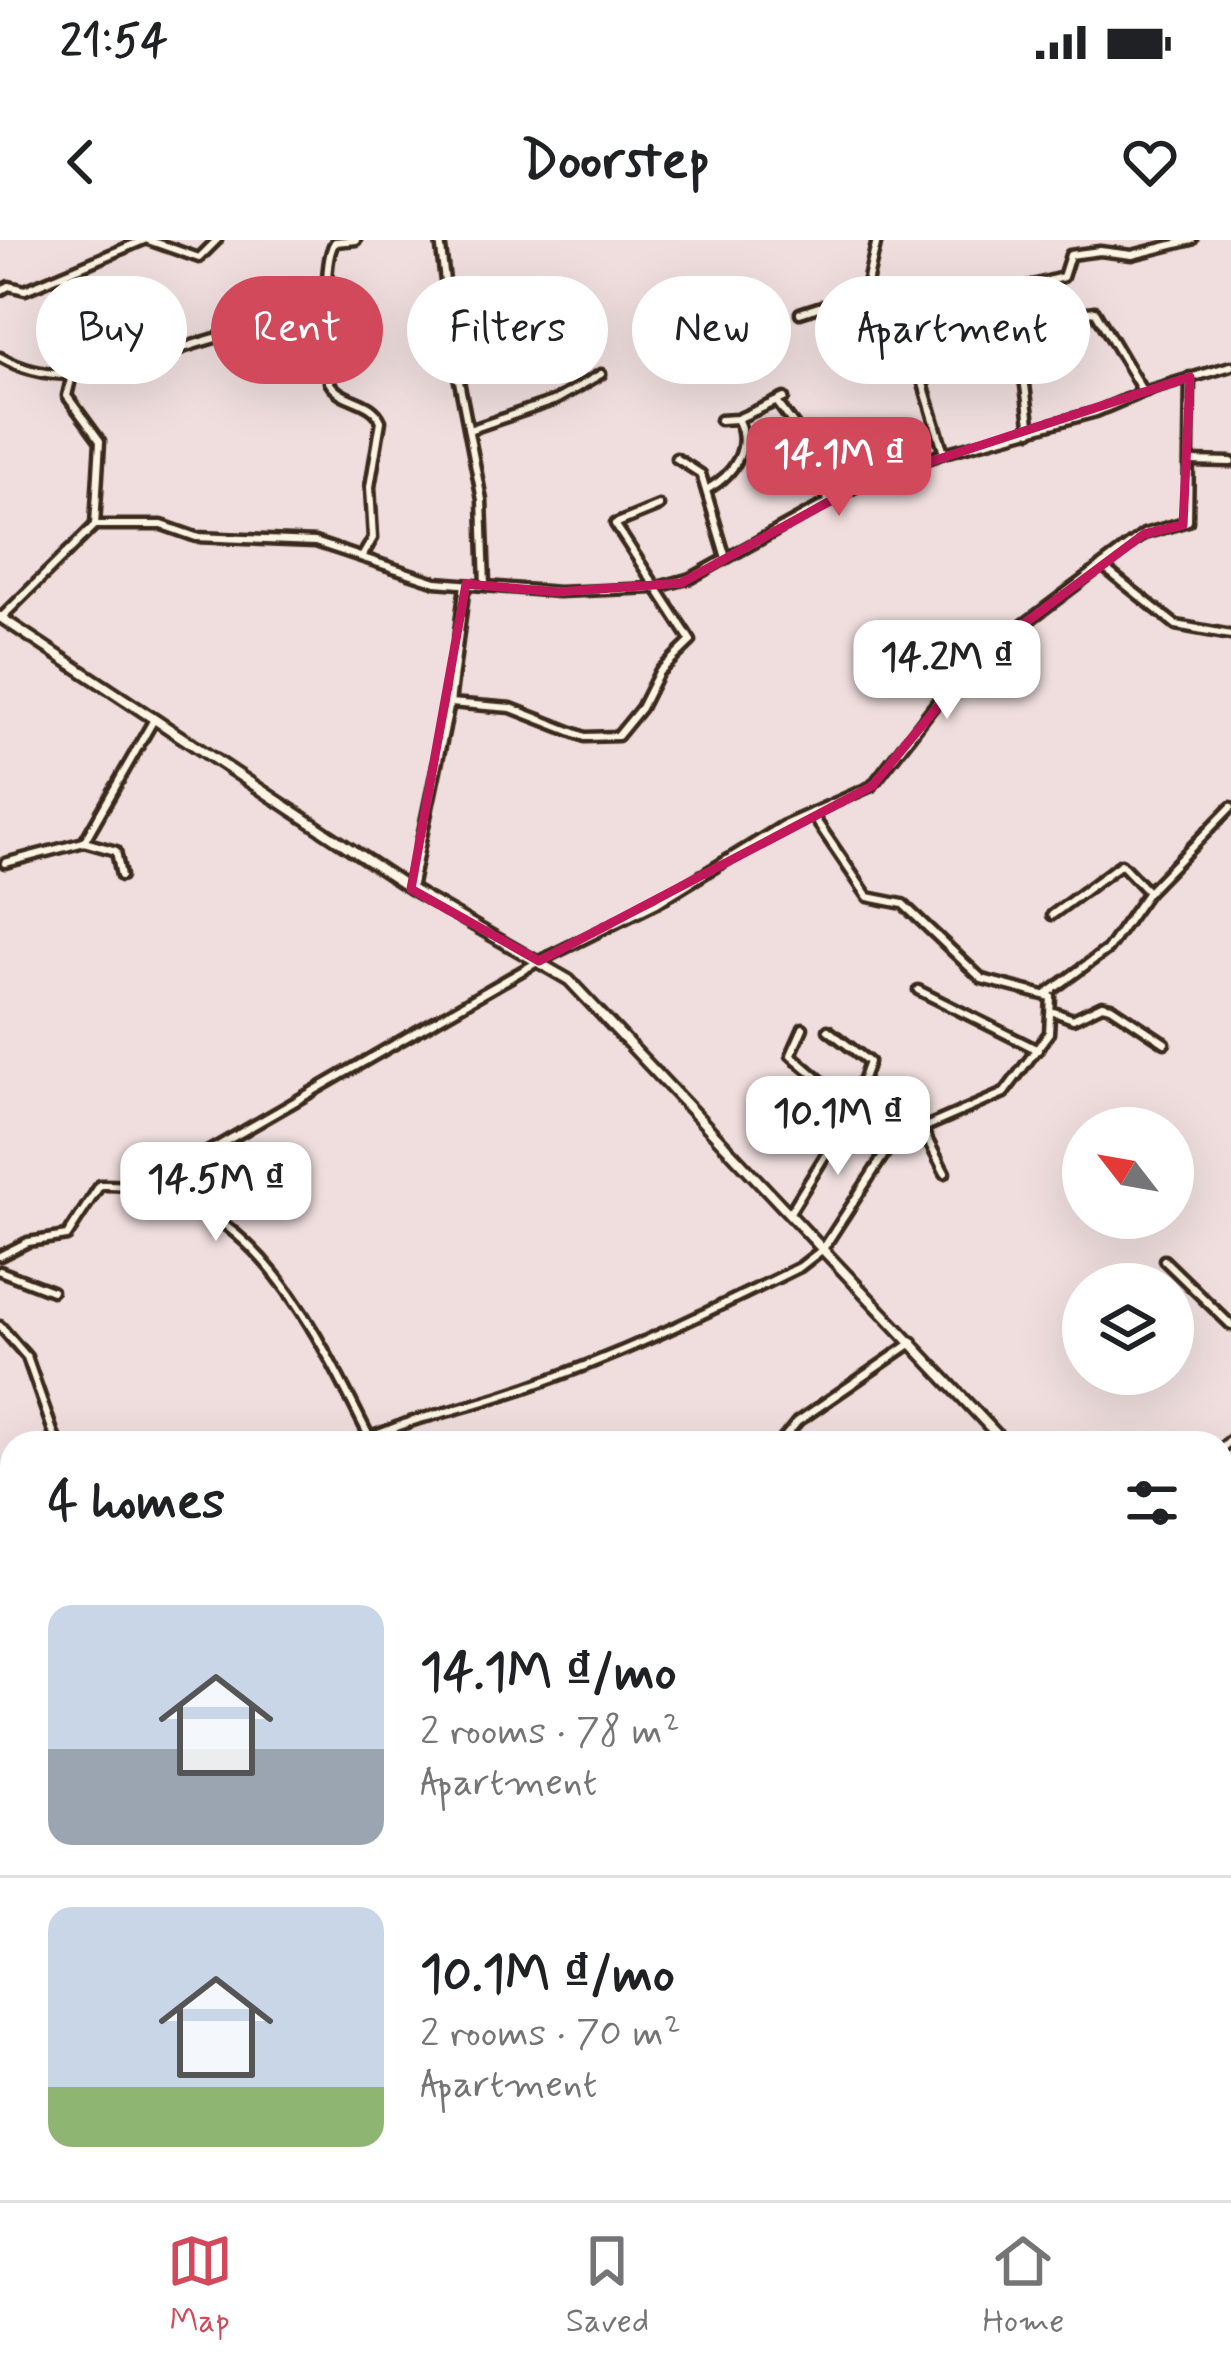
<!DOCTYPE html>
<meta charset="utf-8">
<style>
body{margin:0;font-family:Mynerve,sans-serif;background:#f6f6f6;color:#202124;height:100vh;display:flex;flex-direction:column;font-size:45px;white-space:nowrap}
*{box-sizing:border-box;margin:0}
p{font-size:39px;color:#757577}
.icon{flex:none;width:66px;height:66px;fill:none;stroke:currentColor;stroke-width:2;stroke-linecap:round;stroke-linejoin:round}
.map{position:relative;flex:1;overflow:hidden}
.sheet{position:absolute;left:0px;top:1191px;width:1233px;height:771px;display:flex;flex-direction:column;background:#fff;border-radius:36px 36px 0 0;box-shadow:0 12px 48px #0002}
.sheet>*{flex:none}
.banner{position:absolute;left:36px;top:36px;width:1161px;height:108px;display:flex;gap:24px}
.needle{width:78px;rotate:301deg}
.fabs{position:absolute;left:1062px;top:867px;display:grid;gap:24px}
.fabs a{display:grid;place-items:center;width:132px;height:132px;border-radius:50%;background:#fff;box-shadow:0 12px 48px #0002;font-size:60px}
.price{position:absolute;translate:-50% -102px;padding:0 27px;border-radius:24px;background:#fff;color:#222;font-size:39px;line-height:78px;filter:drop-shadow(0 3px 6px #0008)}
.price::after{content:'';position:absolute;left:50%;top:72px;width:36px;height:27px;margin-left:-18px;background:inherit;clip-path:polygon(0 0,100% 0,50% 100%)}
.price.on{background:#d1495b;color:#fff}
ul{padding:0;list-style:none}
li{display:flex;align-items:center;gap:36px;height:300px;padding:0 48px}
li+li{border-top:3px solid #e0e0e0}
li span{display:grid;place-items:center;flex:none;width:336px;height:240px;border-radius:24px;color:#555}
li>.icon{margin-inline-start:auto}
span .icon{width:144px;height:144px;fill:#fffc;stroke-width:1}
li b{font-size:51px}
h2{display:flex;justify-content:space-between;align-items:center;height:144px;padding:0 48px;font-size:51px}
.pill{padding:0 42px;border-radius:54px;background:#fff;box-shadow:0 12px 48px #0002;font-size:42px;line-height:108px}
.pill.on{background:#d1495b;color:#fff}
.status{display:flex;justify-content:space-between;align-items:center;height:84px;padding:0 60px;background:#fff;direction:ltr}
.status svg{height:33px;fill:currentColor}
header{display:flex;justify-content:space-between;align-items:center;height:156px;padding:0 48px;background:#fff;font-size:54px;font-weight:700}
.tabs{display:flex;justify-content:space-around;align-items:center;height:168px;border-top:3px solid #e0e0e0;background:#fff;font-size:33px;color:#757577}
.tabs a{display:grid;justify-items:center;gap:6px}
.tabs .on{color:#d1495b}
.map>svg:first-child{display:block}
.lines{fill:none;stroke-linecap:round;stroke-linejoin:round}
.minor-casing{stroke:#3b2a1e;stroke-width:15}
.tertiary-casing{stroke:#3b2a1e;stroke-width:16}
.minor{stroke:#fcf5e5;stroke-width:6}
.tertiary{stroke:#fcf5e5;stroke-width:8}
.marked{fill:none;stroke:#c2185b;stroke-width:9;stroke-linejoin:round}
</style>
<div class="status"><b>21:54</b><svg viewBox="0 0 49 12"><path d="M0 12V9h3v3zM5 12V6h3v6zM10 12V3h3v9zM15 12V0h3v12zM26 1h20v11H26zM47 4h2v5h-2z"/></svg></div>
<header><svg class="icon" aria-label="back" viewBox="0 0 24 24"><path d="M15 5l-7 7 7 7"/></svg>Doorstep<svg class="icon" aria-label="heart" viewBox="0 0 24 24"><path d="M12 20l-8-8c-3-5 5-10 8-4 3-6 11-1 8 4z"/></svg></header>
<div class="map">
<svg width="1231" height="1960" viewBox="0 0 1231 1960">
<rect width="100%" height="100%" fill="#f0dede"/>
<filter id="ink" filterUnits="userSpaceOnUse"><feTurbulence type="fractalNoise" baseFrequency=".00833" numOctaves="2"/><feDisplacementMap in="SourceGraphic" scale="24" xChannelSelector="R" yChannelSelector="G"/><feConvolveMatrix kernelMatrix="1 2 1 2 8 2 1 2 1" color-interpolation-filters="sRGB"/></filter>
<g filter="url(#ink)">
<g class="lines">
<g class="minor-casing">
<g id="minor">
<polyline points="148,0 199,18 217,0"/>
<path d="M356,0L335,2C320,23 330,111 329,142C341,163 371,158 381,181L370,247L373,298L362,317"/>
<polyline points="440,0 454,115 482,260 485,345"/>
<polyline points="64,34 107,128"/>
<polyline points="1029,46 1063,37 1070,15 1100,11 1132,15 1192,0"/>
<polyline points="0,51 9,46 25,50 144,0"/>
<polyline points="800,73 865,52 877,0"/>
<polyline points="1054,77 1095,71 1143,152"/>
<polyline points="877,82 887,99 911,104 944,213"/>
<polyline points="988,112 1020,107 1031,191"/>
<path d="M0,117C79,162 158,109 239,92L245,96L252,121L294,113L312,127H330"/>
<polyline points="71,139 67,156 100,201 95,285"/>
<polyline points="777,162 812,209 828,261"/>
<polyline points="720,180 737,179 784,158"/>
<polyline points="469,190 556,160 601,134"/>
<polyline points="676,218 701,234 726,318"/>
<polyline points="1190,221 1231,222"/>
<path d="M708,249C733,235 753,207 737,179"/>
<polyline points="1102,326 1176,385 1231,395"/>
<polyline points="1,378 95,285 162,285 196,297 315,302 436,342 558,352 654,348 691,338 859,245 944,213 1096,172 1143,152 1231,126"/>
<polyline points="450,463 511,468 585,497 618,496 641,468 659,432 691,401 615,284 659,266"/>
<polyline points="84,602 153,481"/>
<polyline points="5,623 84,602 116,611 121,636"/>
<polyline points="411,649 450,463 465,345"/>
<polyline points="1052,675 1121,624 1148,652"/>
<polyline points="918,750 1038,810"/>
<polyline points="1048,753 1108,709 1148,652 1231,567"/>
<polyline points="1054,772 1073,779 1102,765 1111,767 1165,803"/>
<polyline points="803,788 791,815 850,866"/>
<polyline points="828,790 869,822 850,874 893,901"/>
<polyline points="922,889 945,933"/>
<polyline points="154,953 190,922 539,721 657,663 784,585 872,546 960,432 1144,294 1188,281 1190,137"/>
<polyline points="789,974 850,875"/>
<path d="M0,1016L28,1002L67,996L100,945C249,942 312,1084 369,1196"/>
<polyline points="1164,1020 1231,1085"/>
<polyline points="0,1031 52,1051"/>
<polyline points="0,1086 27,1117 57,1203"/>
<path d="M349,1203C375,1198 400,1183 427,1177C566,1142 672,1090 800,1027L823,1009L893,901L1004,853L1049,793L1051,757L982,739L903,664L868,657L811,573"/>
<polyline points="780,1203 797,1182 913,1102"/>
<polyline points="1221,1209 1231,1200"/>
<polyline points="0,1406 12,1390"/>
<polyline points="1221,1706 1231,1709"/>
<polyline points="0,1839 12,1844"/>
<polyline points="1221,1906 1231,1905"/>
<polyline points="980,1950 997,1960"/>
<polyline points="224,1960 230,1950"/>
<polyline points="876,1960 876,1950"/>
<polyline points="944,1960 957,1950"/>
</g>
</g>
<g class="tertiary-casing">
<g id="tertiary">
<polyline points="0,377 411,649 569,740 1005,1203"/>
<polyline points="1221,1288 1231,1288"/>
<polyline points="0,1447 12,1456"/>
<polyline points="1221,1790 1231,1770"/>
<polyline points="1182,1950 1182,1960"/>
</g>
</g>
<use href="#minor" class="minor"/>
<use href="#tertiary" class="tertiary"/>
</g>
</g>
<path class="marked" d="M1190,137L1183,285L1144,294L978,418L872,546L539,721L411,649L466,344L558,352L681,343L859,245Z"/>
</svg>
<div class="fabs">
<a><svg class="needle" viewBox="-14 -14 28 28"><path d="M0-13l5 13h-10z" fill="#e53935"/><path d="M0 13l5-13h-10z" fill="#757577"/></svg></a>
<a><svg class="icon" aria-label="layers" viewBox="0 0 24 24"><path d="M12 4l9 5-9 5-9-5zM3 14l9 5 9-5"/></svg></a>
</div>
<b class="price on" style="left:839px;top:279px">14.1M ₫</b>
<b class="price" style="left:947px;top:482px">14.2M ₫</b>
<b class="price" style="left:838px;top:938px">10.1M ₫</b>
<b class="price" style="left:216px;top:1004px">14.5M ₫</b>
<div class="banner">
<a class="pill">Buy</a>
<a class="pill on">Rent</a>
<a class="pill">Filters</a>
<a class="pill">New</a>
<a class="pill">Apartment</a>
</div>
<section class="sheet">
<h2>4 homes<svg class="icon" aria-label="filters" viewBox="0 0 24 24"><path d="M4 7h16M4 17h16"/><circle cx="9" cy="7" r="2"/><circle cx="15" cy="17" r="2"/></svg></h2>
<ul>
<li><span style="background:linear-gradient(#c9d6e8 60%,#9aa5b1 0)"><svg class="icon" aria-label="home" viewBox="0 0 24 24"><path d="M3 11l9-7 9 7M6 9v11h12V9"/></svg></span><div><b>14.1M ₫/mo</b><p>2 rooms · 78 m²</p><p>Apartment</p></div></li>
<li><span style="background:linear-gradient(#c9d6e8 75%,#8fb573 0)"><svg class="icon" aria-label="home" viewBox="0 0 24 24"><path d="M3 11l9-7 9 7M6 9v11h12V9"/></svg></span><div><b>10.1M ₫/mo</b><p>2 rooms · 70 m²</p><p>Apartment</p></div></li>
</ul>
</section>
</div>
<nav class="tabs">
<a class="on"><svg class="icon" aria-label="map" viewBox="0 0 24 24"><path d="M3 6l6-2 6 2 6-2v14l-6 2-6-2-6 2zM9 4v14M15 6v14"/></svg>Map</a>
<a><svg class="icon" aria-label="saved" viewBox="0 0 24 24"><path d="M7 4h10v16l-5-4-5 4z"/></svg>Saved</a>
<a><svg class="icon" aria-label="home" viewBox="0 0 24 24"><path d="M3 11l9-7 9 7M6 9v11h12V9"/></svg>Home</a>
</nav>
